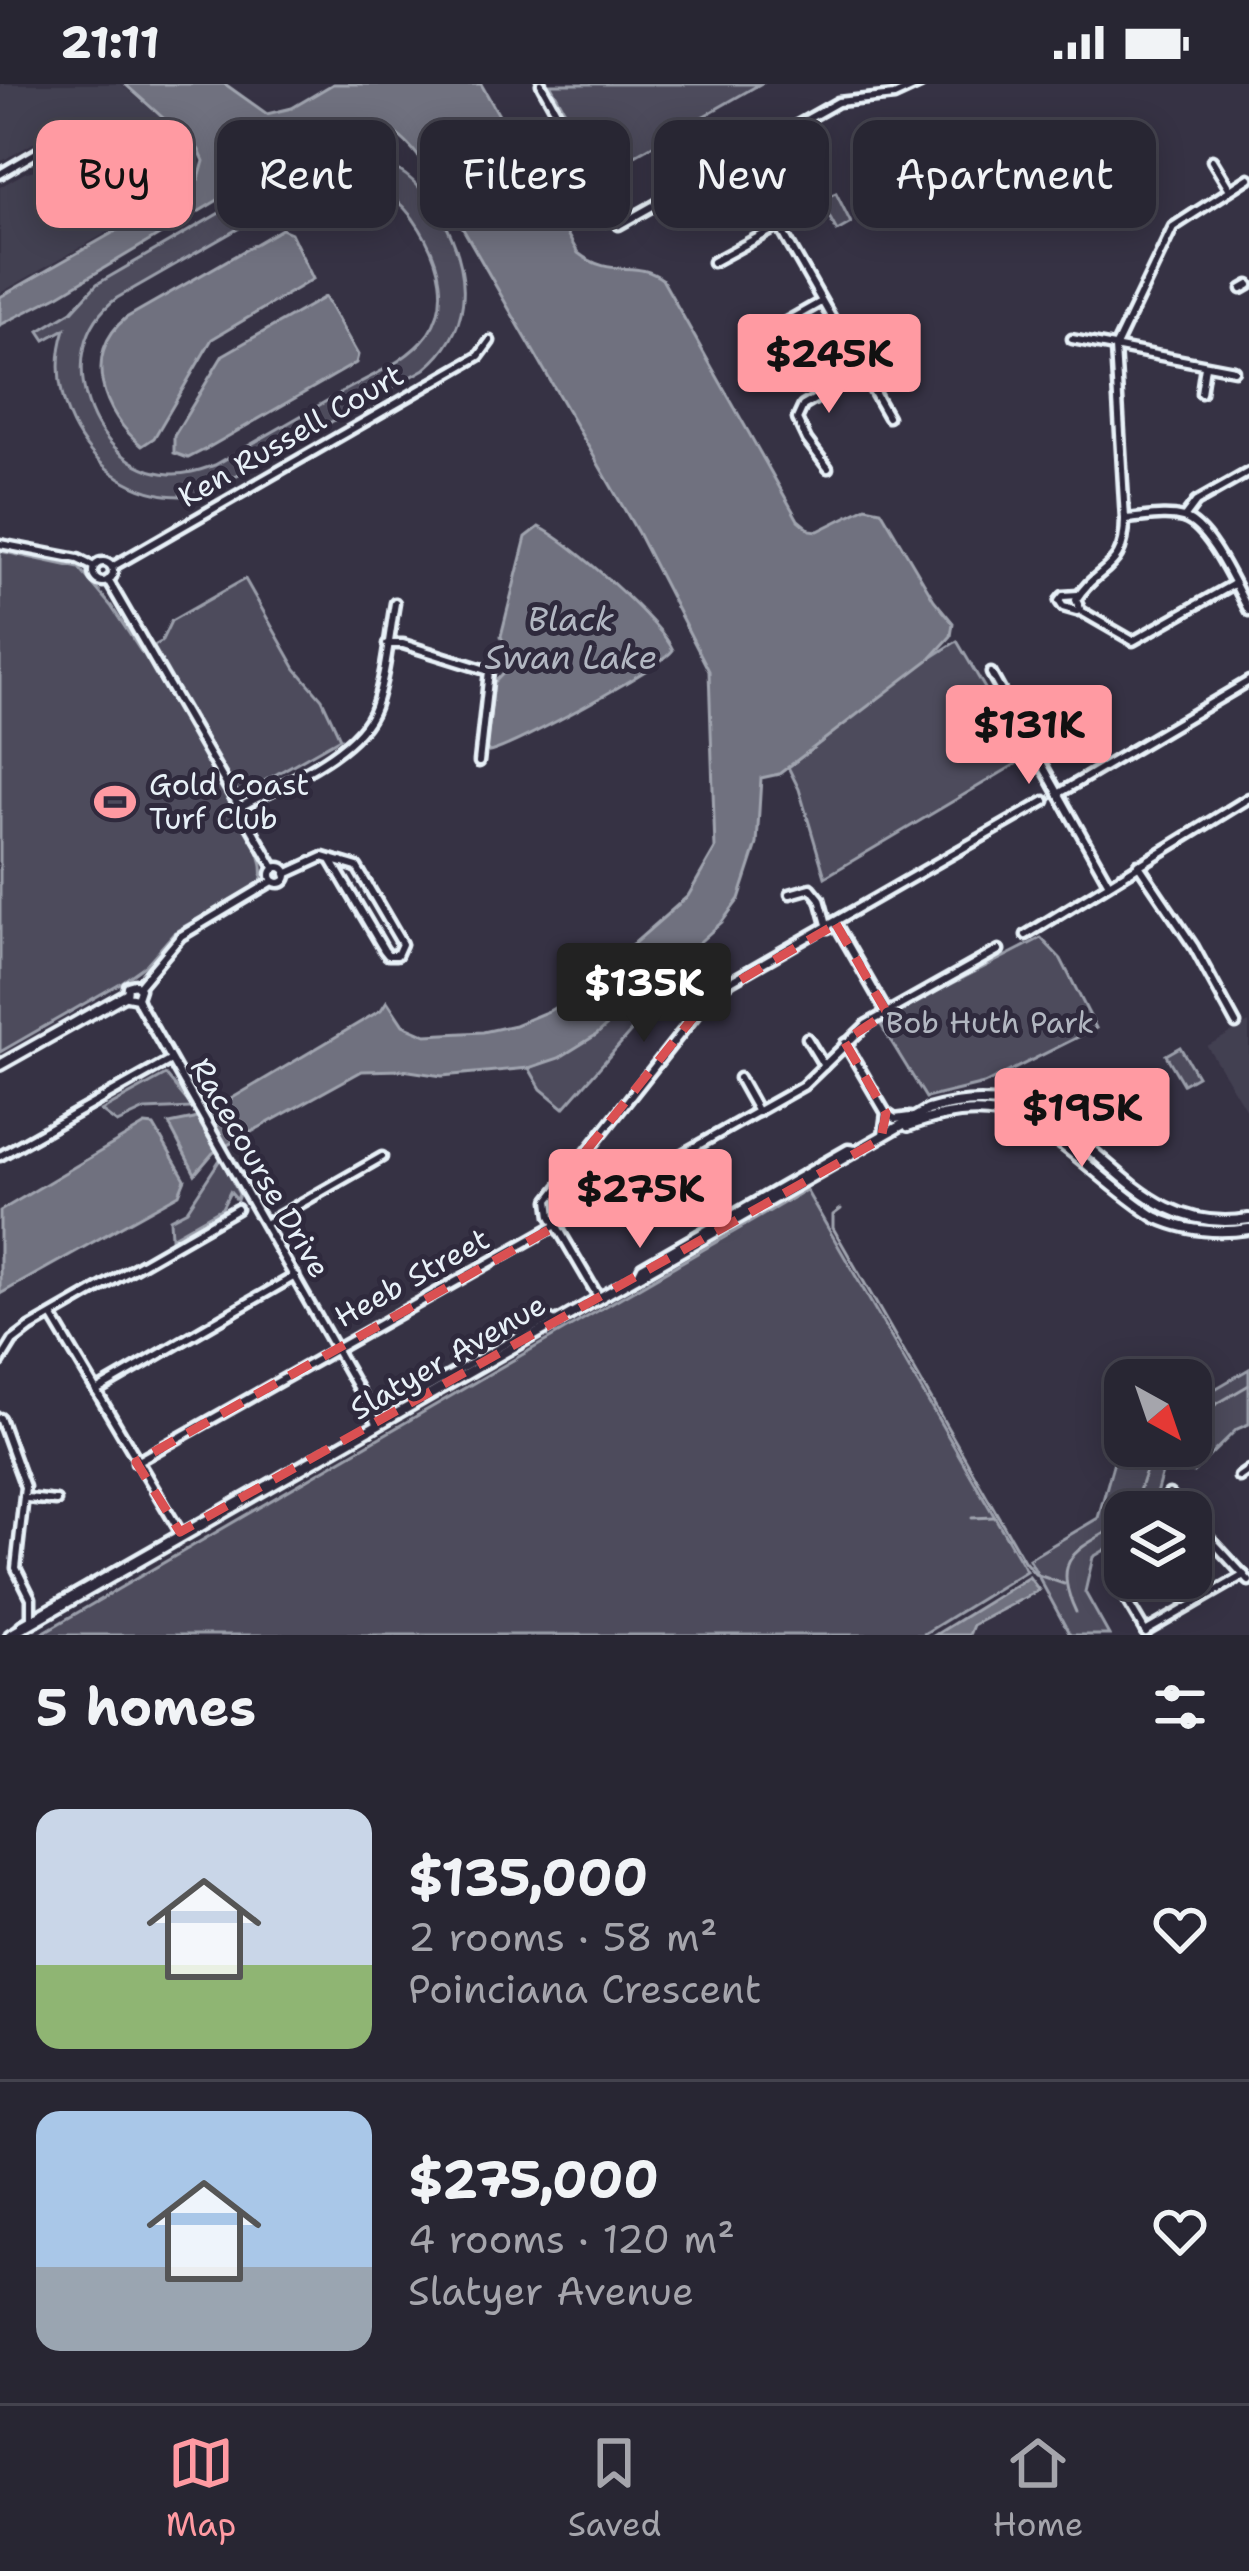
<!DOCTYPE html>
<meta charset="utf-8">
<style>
body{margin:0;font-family:"Shantell Sans",sans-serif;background:#34323f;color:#f1f3f6;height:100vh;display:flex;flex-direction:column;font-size:45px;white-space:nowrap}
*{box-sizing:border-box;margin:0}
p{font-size:39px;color:#a5a5ac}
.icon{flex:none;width:66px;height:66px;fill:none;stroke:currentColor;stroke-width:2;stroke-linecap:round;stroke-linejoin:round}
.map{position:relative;height:1551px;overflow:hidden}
.panel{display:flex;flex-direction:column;background:#282633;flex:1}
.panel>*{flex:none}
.banner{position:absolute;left:36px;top:36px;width:1179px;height:108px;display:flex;gap:24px}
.needle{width:78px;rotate:140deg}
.tools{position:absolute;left:1104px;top:1275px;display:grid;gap:24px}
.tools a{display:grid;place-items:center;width:108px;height:108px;border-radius:24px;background:#282633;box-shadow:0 6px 30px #0003,0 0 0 3px #44434e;font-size:60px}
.price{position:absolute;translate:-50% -102px;padding:0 27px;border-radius:12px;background:#ff9aa2;color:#111;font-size:39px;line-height:78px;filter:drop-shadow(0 3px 6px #0008)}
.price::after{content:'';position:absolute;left:50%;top:72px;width:36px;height:27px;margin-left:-18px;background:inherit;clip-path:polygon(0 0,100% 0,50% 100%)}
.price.selected{background:#222;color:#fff}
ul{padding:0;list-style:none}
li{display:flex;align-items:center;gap:36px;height:300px;padding:0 36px}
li+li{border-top:3px solid #44434e}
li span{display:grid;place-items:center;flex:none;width:336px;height:240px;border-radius:24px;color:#555}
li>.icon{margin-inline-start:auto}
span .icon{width:144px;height:144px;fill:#fffc;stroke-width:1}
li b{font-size:51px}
h2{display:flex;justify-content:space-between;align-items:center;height:144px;padding:0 36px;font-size:51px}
.chip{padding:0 42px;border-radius:24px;background:#282633;box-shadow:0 6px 30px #0003,0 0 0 3px #44434e;font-size:42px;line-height:108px}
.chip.selected{background:#ff9aa2;color:#111}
.status{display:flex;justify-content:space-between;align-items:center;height:84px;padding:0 60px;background:#282633;direction:ltr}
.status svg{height:33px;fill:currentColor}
.dock{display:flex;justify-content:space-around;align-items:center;height:168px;border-top:3px solid #44434e;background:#282633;font-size:33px;color:#a5a5ac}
.dock a{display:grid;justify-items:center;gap:6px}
.dock .selected{color:#ff9aa2}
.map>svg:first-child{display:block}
.built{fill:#433f51}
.green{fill:#4d4b5c;stroke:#9a9eaa;stroke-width:3;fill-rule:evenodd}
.water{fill:#70717f;stroke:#a0a4af;stroke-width:3}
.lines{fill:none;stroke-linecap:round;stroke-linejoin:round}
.stream{stroke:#a0a4af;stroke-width:3}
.street-casing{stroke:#e8f1f8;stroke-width:15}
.secondary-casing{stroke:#e8f1f8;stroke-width:16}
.street{stroke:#2f2a3d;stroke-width:6}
.secondary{stroke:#2f2a3d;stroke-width:8}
.marked{fill:none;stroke:#da5052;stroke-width:9;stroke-dasharray:24 15;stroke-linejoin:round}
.labels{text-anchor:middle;stroke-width:10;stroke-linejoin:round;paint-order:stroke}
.street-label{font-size:30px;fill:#e8f1f8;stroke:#2f2a3d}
.poi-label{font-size:30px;fill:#e8f1f8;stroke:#2f2a3d;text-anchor:start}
.park-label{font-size:30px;fill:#b2b7c1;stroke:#2f2a3d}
.water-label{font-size:33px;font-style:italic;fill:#b2b7c2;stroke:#2f2a3d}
</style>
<div class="status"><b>21:11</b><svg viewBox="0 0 49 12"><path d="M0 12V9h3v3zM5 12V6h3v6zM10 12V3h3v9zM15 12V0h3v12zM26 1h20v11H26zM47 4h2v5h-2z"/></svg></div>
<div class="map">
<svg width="1249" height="1551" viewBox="0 0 1249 1551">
<rect width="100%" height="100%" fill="#363244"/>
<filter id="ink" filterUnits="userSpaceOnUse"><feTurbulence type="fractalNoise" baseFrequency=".00833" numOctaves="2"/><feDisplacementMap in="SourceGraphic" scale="24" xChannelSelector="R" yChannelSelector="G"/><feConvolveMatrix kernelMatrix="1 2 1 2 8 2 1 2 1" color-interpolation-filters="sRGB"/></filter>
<g filter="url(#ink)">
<g class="built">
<polygon points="0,0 121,0 189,58 200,72 201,83 194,98 184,105 0,209 0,103 26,88 50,83 86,86 103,76 106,63 104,51 95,41 82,35 71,38 0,78"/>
<polygon points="1249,939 1249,1031 1207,962"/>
</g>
<g class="green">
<polygon points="550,0 760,0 614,83 598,86"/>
<path d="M328,73C349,72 372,72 391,82C416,94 434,119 447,143C472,194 471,247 425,285L205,409C113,430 37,331 65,245L45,256L39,247L72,227L97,200L292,87ZM337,96C374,96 401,113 420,145C439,176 451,217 428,250C408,277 372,291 344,307C301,332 258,356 215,381C200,386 186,391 170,390C94,386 46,266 117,214L309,104Z"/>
<polygon points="836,109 851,139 837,147 820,116"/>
<path d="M0,467L79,484L111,522L142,569L161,558L171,537L245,495L296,585L322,615L340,654L229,717C241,740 269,770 261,798L175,848L146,881L122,898L0,968Z"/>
<polygon points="957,557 1026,674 825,793 799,705 788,683 918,582"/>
<polygon points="1041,854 1061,875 1096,944 984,1000 926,1014 881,941 920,916"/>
<path d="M690,869L711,898L683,929L656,919L564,1024L541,1005L529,984C593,962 640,914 690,869Z"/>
<polygon points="1180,963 1197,992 1183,1000 1166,971"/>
<polygon points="166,991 193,1024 145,1026 117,1039 101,1027"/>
<polygon points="221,1074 239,1110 237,1116 230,1108 222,1124 171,1153 170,1135 187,1126"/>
<polygon points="806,1106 1026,1487 922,1551 39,1551"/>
<polygon points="1249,1285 1249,1340 1237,1345 1193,1388 1169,1363 1151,1428 1125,1428 1125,1454 1093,1473 1085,1508 1109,1551 1070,1551 1029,1475 1098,1434 1118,1363 1125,1359 1125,1362 1191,1362 1191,1319"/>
</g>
<g class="water">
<path d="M125,0H225L267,30L292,24L333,0H481L578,169C611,195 636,175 662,195L798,436L810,446L818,447L866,423L881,426L934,516L953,539L951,552L930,575L779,690L761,694L757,760L739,815L722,838L596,951L559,974L529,984L442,992L403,986L362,987L213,1069L195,1090L169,1040L194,1035L219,1022L381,926L387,917L403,941L426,951L483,948L515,941L549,927L572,914L688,812L715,765L709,587L638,449L432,91C403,50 387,31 335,46L59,211L0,241V213L151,127L199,95L204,77L199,66Z"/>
<path d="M282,145L291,149L313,195L212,255L154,354L142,362C103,330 81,270 126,234Z"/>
<polygon points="325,213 358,271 356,279 206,365 188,374 174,369 174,352 223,271"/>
<path d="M539,443C568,456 660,537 673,566C661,583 514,663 489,668L486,664L494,599L511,581L501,552L526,453Z"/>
<polygon points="145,1041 154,1042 185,1095 179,1110 0,1210 0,1127"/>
<polygon points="1029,1493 1039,1506 973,1541 969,1551 935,1551"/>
</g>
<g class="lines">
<g class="stream">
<polyline points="841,1125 833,1131 833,1144 1024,1477 1035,1490 1064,1500"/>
<polyline points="1191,1335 1249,1301"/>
<polyline points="1132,1428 1154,1362"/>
<polyline points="972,1434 994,1433"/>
<path d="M1076,1528C1048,1469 1082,1465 1125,1437"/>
</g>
<g class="street-casing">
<g id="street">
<polyline points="541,0 619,141 838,18 894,12 920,0"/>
<polyline points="740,73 888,333"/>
<polyline points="1212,76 1229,104"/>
<polyline points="0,90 67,51 86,48 95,55 95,64 83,73 39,70"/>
<path d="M1249,94L1173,143L1115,264L1125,435C1144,434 1165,429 1183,434C1210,442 1235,502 1249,527"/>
<polyline points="713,178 781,141"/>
<polyline points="1242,205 1249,201"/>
<polyline points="756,255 821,218"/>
<polyline points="1072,255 1234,286"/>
<polyline points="1201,309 1205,282"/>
<polyline points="828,384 807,356 797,335 803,322 862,288"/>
<polyline points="1184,434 1196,418 1249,388"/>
<path d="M1125,435C1125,489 1098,480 1076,516L1081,527L1133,557L1234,500"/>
<polyline points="0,460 78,475 94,483"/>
<circle cx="103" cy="488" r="10"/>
<polyline points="112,483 479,272 490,257"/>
<polyline points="108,496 275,785"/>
<polyline points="1077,527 1063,523 1059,517 1063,512 1078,511"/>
<polyline points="387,560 403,560 489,587 479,678"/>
<polyline points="991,589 1108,798"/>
<polyline points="1015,637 1045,620 1054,610"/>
<polyline points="1058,710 1249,597"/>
<path d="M240,723C281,700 359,669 375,623C386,591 389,553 395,519"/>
<polyline points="1138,780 1194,863 1236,940"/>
<circle cx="279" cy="791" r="8"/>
<polyline points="286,790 323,773 357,783 402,860 397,871 388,871 384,866 331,776"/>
<polyline points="790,810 811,804 820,815 828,844"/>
<polyline points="836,840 887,929"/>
<polyline points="1026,851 1249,714"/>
<polyline points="139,902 181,852 273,797"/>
<polyline points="137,914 127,912 128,902 135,900 140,905 137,914 140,921 378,1340"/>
<polyline points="807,954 824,982"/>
<polyline points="845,959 886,1029 883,1051"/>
<polyline points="739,994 758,1028"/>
<polyline points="886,1029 895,1035 910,1033"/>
<polyline points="0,1072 169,977"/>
<polyline points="265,1140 382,1073"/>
<polyline points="637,1193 642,1183 848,1065 856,1066"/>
<polyline points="599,1214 551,1132 549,1116 708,915 731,897 1045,717"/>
<polyline points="52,1232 180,1448"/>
<polyline points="0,1278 13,1257 30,1244 237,1125"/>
<polyline points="96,1307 295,1192"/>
<polyline points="420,1316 424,1306 549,1235 557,1239"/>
<polyline points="0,1334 25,1403 16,1484 31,1514 31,1531"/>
<polyline points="136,1378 803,1002 867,940 999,866"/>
<polyline points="1239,1393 1249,1386"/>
<polyline points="1169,1410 1185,1428"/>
<polyline points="27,1414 56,1417"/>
<polyline points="1191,1434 1249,1497"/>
<polyline points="1125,1491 1118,1502 1146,1549"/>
<polyline points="21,1541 332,1364"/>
<polyline points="1145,1548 1244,1491"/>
</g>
</g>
<g class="secondary-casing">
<g id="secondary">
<polyline points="0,981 126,910"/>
<path d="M908,1042C1032,995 1066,1076 1155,1133C1185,1147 1217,1150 1249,1145"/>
<path d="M10,1551L928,1026C1093,978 1107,1158 1249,1135"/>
</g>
</g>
<use href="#street" class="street"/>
<use href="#secondary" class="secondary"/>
</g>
</g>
<path class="marked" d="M836,840L887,929L844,957L886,1029L881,1055L180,1448L136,1378L554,1143L553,1108L708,915Z"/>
<defs>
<g id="stadium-bare" transform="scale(3.24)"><path d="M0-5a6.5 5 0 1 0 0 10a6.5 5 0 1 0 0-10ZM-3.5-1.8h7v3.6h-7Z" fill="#ff9aa2" stroke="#2f2a3d" stroke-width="2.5" paint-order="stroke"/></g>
</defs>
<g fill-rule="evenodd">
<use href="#stadium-bare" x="115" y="718"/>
</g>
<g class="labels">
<g class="street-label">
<text transform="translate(291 352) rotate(-30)" y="10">Ken Russell Court</text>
<text transform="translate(260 1084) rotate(60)" y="10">Racecourse Drive</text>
<text transform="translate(412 1194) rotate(-29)" y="10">Heeb Street</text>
<text transform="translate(448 1273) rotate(-30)" y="10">Slatyer Avenue</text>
</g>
<g class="poi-label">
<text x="149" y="711">Gold Coast<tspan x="149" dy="34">Turf Club</tspan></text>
</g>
<g class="park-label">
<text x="990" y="949">Bob Huth Park</text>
</g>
<g class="water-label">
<text x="571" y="547">Black<tspan x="571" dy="38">Swan Lake</tspan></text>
</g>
</g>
</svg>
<div class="tools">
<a><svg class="needle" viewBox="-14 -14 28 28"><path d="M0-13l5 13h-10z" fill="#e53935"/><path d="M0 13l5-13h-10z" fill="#a5a5ac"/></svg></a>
<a><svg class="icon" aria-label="layers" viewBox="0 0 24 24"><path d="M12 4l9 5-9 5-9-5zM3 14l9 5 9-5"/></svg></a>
</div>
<b class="price" style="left:829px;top:332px">$245K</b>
<b class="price" style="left:1029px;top:703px">$131K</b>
<b class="price selected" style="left:644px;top:961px">$135K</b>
<b class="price" style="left:1082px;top:1086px">$195K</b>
<b class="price" style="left:640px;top:1167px">$275K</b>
<div class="banner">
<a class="chip selected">Buy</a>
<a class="chip">Rent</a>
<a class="chip">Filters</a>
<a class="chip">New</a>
<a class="chip">Apartment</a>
</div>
</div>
<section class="panel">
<h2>5 homes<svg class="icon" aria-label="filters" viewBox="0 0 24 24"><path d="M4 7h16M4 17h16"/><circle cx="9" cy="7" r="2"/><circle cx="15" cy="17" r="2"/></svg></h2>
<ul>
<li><span style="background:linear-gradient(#c9d6e8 65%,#8fb573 0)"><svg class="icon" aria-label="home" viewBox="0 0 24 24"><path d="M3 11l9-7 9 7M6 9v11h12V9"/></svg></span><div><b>$135,000</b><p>2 rooms · 58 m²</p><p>Poinciana Crescent</p></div><svg class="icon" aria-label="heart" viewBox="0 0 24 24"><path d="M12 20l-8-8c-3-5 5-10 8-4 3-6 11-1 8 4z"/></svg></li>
<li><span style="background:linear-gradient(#a9c7e8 65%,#9aa5b1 0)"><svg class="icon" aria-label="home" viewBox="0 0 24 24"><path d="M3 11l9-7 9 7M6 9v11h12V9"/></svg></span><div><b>$275,000</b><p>4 rooms · 120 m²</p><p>Slatyer Avenue</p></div><svg class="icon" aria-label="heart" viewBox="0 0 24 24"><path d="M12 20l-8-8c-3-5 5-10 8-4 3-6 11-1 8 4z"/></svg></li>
</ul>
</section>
<nav class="dock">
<a class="selected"><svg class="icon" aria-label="map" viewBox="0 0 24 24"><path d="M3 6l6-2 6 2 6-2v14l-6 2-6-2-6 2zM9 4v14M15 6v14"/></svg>Map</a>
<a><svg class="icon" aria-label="saved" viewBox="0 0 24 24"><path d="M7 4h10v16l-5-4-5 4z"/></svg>Saved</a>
<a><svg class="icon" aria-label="home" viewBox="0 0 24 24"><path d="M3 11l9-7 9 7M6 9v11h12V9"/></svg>Home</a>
</nav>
